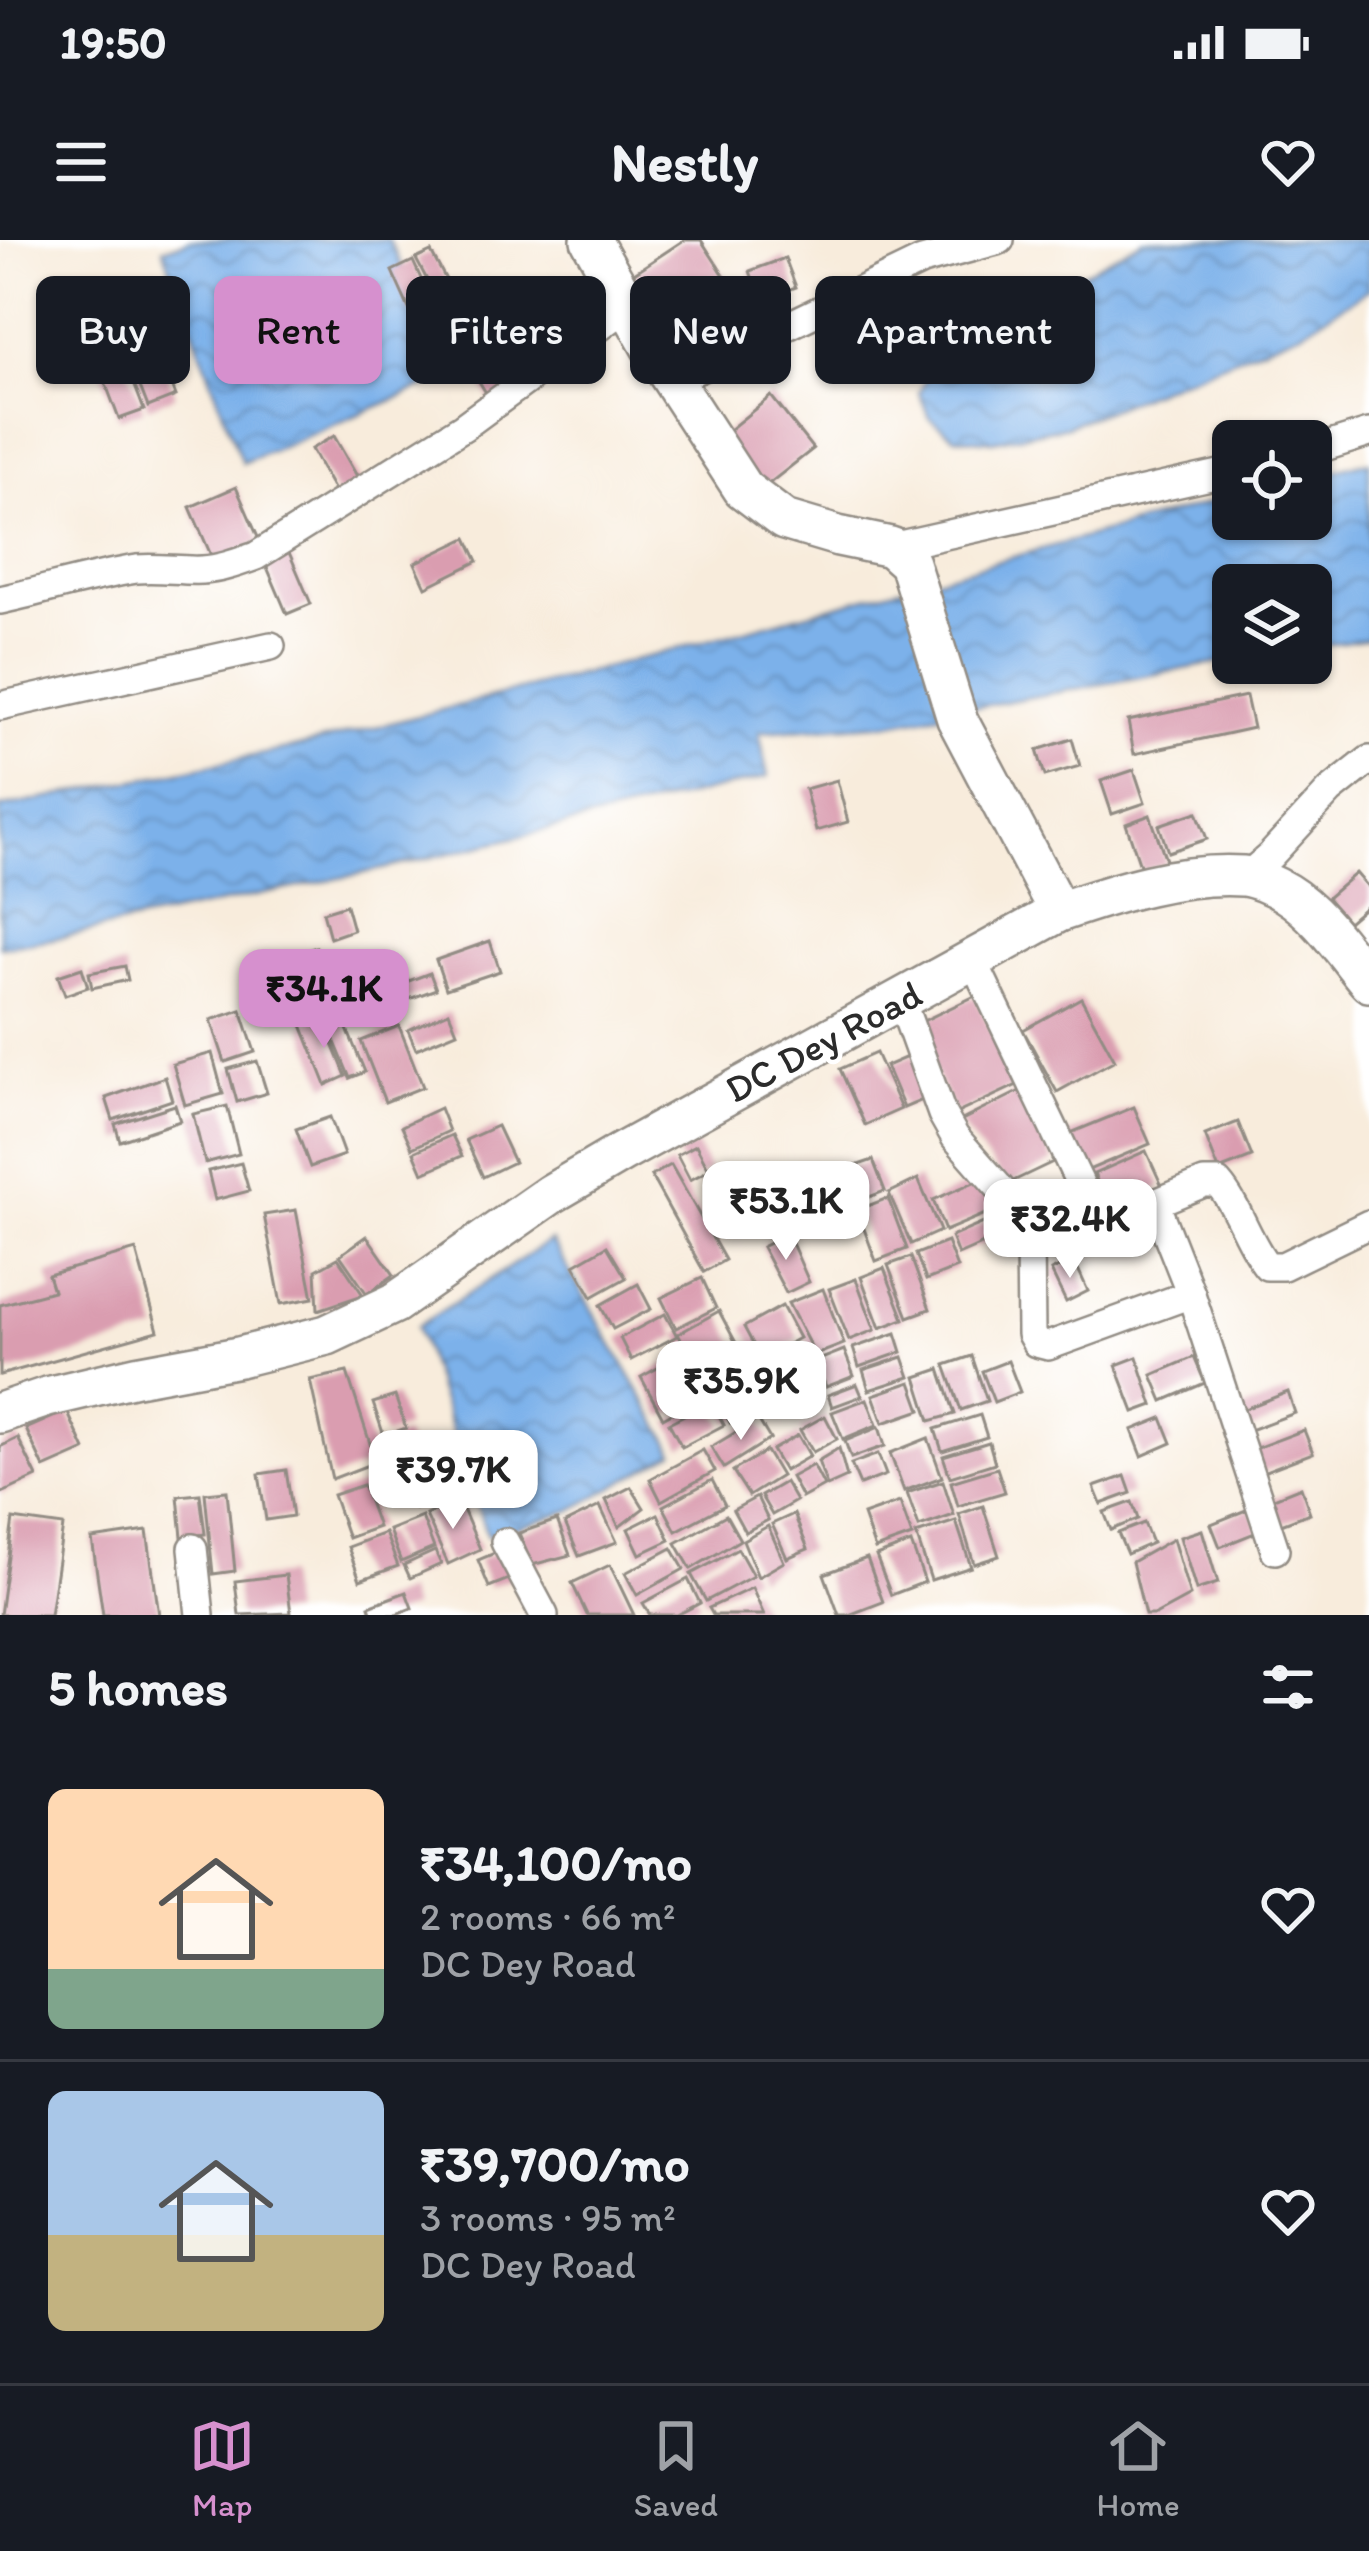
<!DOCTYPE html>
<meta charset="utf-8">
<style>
body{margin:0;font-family:Itim,sans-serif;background:#20242c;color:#f1f3f6;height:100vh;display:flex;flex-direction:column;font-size:45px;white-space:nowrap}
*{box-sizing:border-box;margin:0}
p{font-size:39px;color:#9ea1a6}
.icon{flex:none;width:66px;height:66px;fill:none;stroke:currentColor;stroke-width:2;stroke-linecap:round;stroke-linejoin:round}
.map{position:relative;height:1375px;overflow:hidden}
.drawer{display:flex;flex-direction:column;background:#171b24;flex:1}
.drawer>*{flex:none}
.guide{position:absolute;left:36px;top:36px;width:1299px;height:108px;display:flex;gap:24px}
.fabs{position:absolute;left:1212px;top:180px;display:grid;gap:24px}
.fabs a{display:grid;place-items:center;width:120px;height:120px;border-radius:18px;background:#171b24;box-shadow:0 3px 9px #0004;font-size:60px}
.price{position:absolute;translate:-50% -102px;padding:0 27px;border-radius:24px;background:#fff;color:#222;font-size:39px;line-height:78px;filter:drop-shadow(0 3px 6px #0008)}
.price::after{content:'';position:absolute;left:50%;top:72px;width:36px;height:27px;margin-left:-18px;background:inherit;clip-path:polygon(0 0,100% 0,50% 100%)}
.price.selected{background:#d690ce;color:#111}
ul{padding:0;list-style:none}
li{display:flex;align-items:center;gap:36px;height:300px;padding:0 48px}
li+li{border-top:3px solid #363941}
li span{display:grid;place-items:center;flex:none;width:336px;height:240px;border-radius:18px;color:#555}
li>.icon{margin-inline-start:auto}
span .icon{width:144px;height:144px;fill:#fffc;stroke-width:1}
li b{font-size:51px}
h2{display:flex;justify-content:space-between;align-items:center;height:144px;padding:0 48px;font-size:51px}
.chip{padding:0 42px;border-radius:18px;background:#171b24;box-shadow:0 3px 9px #0004;font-size:42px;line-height:108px}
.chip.selected{background:#d690ce;color:#111}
.status{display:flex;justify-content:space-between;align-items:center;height:84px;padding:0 60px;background:#171b24;direction:ltr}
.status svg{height:33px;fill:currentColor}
header{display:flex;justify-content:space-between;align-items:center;height:156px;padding:0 48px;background:#171b24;font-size:54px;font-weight:700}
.dock{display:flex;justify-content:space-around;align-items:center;height:168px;border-top:3px solid #363941;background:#171b24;font-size:33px;color:#9ea1a6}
.dock a{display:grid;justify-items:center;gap:6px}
.dock .selected{color:#d690ce}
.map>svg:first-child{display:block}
.water{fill:url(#water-waves);stroke:#546e8a;stroke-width:3}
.building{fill:#da9db0}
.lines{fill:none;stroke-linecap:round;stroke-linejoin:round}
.street-casing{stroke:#928c84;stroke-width:32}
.secondary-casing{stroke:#928c84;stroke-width:44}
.street{stroke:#fff;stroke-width:27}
.secondary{stroke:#fff;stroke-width:39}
.labels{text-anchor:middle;stroke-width:9;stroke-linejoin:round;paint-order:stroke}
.street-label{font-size:39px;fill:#2b2b2b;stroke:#fff}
</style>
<div class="status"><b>19:50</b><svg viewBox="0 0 49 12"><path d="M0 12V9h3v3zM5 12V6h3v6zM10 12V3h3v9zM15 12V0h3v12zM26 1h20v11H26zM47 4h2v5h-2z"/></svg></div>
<header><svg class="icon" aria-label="menu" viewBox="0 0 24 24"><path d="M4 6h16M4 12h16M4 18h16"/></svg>Nestly<svg class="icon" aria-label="heart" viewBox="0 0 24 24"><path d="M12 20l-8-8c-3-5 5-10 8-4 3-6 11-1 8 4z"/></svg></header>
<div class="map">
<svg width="1369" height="1375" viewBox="0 0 1369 1375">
<defs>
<pattern id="water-waves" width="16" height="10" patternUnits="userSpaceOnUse" patternTransform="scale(3)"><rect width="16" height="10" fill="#7cb1ea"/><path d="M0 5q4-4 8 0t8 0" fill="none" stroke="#6690be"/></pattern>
</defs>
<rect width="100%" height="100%" fill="#fff"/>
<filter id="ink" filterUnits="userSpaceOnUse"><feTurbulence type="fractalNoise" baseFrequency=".00833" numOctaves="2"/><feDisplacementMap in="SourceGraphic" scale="24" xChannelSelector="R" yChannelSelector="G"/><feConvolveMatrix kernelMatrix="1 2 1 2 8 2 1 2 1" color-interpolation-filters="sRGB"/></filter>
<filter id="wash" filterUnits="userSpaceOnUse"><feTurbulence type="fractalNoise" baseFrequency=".004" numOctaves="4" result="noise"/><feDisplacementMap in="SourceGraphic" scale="48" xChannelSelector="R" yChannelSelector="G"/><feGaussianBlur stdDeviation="2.7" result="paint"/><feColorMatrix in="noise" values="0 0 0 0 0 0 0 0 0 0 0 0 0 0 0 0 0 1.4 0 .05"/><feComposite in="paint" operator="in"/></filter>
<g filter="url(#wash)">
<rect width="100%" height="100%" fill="#f8ecdc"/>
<g class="water">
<polygon points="190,0 389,0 453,135 242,223 163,9"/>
<polygon points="1143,0 1369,0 1369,49 1304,90 1067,186 993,201 955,197 930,178 919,153 932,126 971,96"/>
<polygon points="1369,221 1369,398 1311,407 1311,345 1233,345 1233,420 889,483 759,492 768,537 387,628 52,699 0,707 0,568 298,507 636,420 1233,257 1233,279 1311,279 1311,237"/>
<polygon points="551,1000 675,1212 572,1270 487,1296 417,1087"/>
</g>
<g id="blocks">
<g class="building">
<polygon points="684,0 701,0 729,43 658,90 625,39"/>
<polygon points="431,12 451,49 436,57 416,19"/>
<polygon points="785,18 796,47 760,60 750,31"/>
<polygon points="413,21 431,61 410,71 392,31"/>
<polygon points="849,73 873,120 844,135 820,88"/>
<polygon points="475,84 484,101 435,128 425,110"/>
<polygon points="695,92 707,116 690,124 679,100"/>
<polygon points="488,114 511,149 491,161 469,125"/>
<polygon points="160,115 176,156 148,167 132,126"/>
<polygon points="127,125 144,170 119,179 102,134"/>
<polygon points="771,156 813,209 761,250 719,198"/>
<polygon points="334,196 362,245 338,258 311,209"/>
<polygon points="236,247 260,302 214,322 190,267"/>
<polygon points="467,298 478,321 426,347 415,323"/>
<polygon points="288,310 311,364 287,374 264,320"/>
<polygon points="1246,456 1253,488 1134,514 1128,481"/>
<polygon points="1072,499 1080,526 1045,536 1037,510"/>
<polygon points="1134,530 1145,563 1112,574 1101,541"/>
<polygon points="837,540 848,582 816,591 805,549"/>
<polygon points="1197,572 1207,599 1168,612 1159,585"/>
<polygon points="1150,575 1167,623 1142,631 1126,584"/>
<polygon points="1356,633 1369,648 1369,664 1348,682 1327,658"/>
<polygon points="346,665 353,690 330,698 323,672"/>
<polygon points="490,701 500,731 446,749 436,720"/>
<polygon points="316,707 326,738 287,751 277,722"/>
<polygon points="125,726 128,740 92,748 89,733"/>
<polygon points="82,728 88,747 65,755 58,736"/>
<polygon points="430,733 436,749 396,764 390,748"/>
<polygon points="379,746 387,768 349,783 341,761"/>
<polygon points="975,756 1017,845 955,874 913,786"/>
<polygon points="1081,758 1115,820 1057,852 1023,790"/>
<polygon points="241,770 255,812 225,822 211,780"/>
<polygon points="339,770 365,832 350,838 324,776"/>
<polygon points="449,772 457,792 416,809 408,790"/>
<polygon points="322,777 346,836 326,845 302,785"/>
<polygon points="399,786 423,847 385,862 361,801"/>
<polygon points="212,813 223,854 185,865 173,824"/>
<polygon points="876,813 901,869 865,885 840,829"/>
<polygon points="914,814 932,856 904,868 886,826"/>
<polygon points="257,821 267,853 237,862 228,829"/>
<polygon points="165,837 172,860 113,880 106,858"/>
<polygon points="1028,847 1053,922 1007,944 958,882"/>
<polygon points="175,865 180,881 120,901 115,884"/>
<polygon points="227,866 239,914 205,923 193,874"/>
<polygon points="1134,867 1150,904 1084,932 1068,894"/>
<polygon points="440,868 449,891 412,908 402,886"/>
<polygon points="330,877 344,915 310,927 296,889"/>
<polygon points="1238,882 1252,917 1219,930 1205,895"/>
<polygon points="497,886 514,922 483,937 466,900"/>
<polygon points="452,895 462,916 423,933 414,912"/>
<polygon points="696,905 709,930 690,940 677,915"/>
<polygon points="1146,911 1162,946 1110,969 1094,934"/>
<polygon points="873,920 885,951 856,962 844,930"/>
<polygon points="241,923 249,951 215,960 208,931"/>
<polygon points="671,925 725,1020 704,1032 651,936"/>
<polygon points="988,936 1000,968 945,991 933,960"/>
<polygon points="806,937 819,963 787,978 775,952"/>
<polygon points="918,939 940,991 911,1004 889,953"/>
<polygon points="888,958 907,1009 876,1021 857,970"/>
<polygon points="296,970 313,1058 281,1064 264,975"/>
<polygon points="1009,972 1017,989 958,1015 951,997"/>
<polygon points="788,994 809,1042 786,1053 762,1007"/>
<polygon points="367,996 394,1035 367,1054 340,1015"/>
<polygon points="947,1002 957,1028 926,1040 916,1014"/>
<polygon points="607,1006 626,1038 592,1057 574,1025"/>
<polygon points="136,1010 158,1091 0,1135 0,1065 53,1051 48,1035"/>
<polygon points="911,1017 930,1069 908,1077 888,1025"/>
<polygon points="338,1018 363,1055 318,1070 316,1030"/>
<polygon points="1074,1020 1088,1051 1066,1062 1051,1031"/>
<polygon points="884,1028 904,1079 880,1088 861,1037"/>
<polygon points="702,1038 716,1068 676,1088 661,1058"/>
<polygon points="856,1039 875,1090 849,1100 829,1049"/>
<polygon points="638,1044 651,1069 613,1089 600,1065"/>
<polygon points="823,1049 844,1104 815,1115 788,1063"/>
<polygon points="782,1066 799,1098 761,1119 744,1087"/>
<polygon points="719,1071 736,1103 695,1126 678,1094"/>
<polygon points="665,1074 677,1096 631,1120 620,1098"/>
<polygon points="896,1093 902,1112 859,1127 853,1108"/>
<polygon points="747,1106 757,1125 712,1148 702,1129"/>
<polygon points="800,1106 816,1134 782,1153 766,1125"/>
<polygon points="844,1110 854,1136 826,1147 816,1121"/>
<polygon points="685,1113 707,1153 663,1178 641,1137"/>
<polygon points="972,1116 987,1161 961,1170 945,1125"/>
<polygon points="903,1117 910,1137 869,1150 863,1130"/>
<polygon points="1137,1117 1153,1165 1134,1172 1116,1125"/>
<polygon points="1194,1117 1205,1143 1163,1161 1152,1135"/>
<polygon points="1008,1121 1020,1152 994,1162 982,1131"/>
<polygon points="940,1129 955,1174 930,1181 916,1137"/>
<polygon points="762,1131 776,1158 730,1183 716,1156"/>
<polygon points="347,1132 376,1222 332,1239 310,1140"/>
<polygon points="911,1142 921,1170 883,1183 873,1155"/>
<polygon points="857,1144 862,1156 832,1167 828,1155"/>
<polygon points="1288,1152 1295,1173 1247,1191 1239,1171"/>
<polygon points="395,1156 406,1188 384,1196 373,1163"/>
<polygon points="867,1159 877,1185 843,1199 832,1172"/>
<polygon points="711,1161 724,1185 682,1207 669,1183"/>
<polygon points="67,1171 85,1210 44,1228 26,1189"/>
<polygon points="980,1175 987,1197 942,1211 935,1189"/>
<polygon points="825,1176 837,1199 813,1212 800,1190"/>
<polygon points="1162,1178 1172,1203 1142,1216 1132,1190"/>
<polygon points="758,1179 770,1199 724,1228 711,1207"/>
<polygon points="879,1187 885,1206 851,1218 845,1201"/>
<polygon points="1304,1190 1313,1213 1260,1233 1251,1210"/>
<polygon points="405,1195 414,1224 396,1230 387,1200"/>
<polygon points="798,1195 810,1216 784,1231 772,1210"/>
<polygon points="18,1198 37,1237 0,1254 0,1207"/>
<polygon points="928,1198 942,1237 904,1251 890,1213"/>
<polygon points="989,1202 995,1223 950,1237 943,1216"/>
<polygon points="839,1208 847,1237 827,1246 818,1221"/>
<polygon points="703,1210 715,1231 661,1261 650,1239"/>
<polygon points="766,1211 781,1236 749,1256 733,1231"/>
<polygon points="878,1214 886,1235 860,1245 851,1224"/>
<polygon points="813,1225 824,1246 802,1258 791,1237"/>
<polygon points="448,1226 458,1251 415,1269 405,1243"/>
<polygon points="997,1228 1005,1252 958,1266 951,1242"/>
<polygon points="286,1230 293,1276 266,1280 259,1234"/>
<polygon points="1125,1236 1131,1253 1101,1264 1094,1247"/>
<polygon points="712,1240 725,1265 676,1291 663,1266"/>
<polygon points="943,1241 954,1275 919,1287 907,1253"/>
<polygon points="785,1242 796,1261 772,1275 761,1256"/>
<polygon points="363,1245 378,1287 348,1298 333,1255"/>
<polygon points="631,1247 644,1268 619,1287 606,1260"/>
<polygon points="1301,1247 1310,1273 1281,1284 1271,1259"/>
<polygon points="227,1251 235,1331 213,1334 205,1253"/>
<polygon points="200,1254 205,1294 182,1297 178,1256"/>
<polygon points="757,1257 768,1280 745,1292 733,1270"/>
<polygon points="459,1260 480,1309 448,1324 426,1275"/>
<polygon points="900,1262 912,1296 875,1309 863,1275"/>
<polygon points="1132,1262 1138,1279 1111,1290 1104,1272"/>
<polygon points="600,1266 617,1302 579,1316 565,1283"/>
<polygon points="983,1266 999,1316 974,1324 959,1274"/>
<polygon points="1251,1268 1260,1291 1220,1307 1211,1284"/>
<polygon points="658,1274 670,1300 640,1314 628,1289"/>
<polygon points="794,1274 808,1309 787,1318 772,1284"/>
<polygon points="726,1275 740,1300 691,1329 676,1303"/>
<polygon points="422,1277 434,1308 401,1322 389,1290"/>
<polygon points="13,1279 63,1286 50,1375 0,1375"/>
<polygon points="557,1280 570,1315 532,1325 519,1293"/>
<polygon points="956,1281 971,1327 931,1340 916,1294"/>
<polygon points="1144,1283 1152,1303 1127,1314 1118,1293"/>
<polygon points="768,1286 784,1322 758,1337 743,1300"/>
<polygon points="1202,1290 1218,1343 1196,1350 1180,1297"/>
<polygon points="147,1291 159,1375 103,1375 92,1299"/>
<polygon points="385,1293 398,1326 360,1340 348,1307"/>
<polygon points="1173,1299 1190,1356 1155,1375 1145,1375 1132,1322"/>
<polygon points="911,1303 925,1342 891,1355 876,1316"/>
<polygon points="672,1308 684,1329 637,1355 625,1333"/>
<polygon points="738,1309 753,1336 706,1361 691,1334"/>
<polygon points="502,1310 514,1337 489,1347 478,1320"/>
<polygon points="435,1311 441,1324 410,1338 404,1325"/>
<polygon points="867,1318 883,1362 849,1375 839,1375 824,1334"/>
<polygon points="610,1325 634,1375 587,1375 572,1343"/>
<polygon points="286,1335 291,1373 239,1375 235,1341"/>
<polygon points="688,1339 700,1363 677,1375 650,1375 643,1363"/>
<polygon points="752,1348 764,1375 713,1375 709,1368"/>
<polygon points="406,1352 412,1368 394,1375 372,1375 369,1366"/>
</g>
</g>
</g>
<g filter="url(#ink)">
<use href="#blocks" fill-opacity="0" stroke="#928c84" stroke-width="3"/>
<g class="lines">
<g class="street-casing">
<g id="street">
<polyline points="673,141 922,21 1000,0"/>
<polyline points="1311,211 1369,193"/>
<polyline points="891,307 1233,231"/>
<path d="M0,360C46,350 90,336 137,329C159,327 181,331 202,330C221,329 239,322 256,316L463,187L628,66"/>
<polyline points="0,466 271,406"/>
<polyline points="1247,636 1270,616 1330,551 1369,520"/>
<path d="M973,720L1098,981L1109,982L1204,943H1218C1239,967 1247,1001 1267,1026H1283L1369,984"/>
<polyline points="901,760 942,874 955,897 1021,972 1030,999 1031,1094 1036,1103 1048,1106 1191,1054"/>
<polyline points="1155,963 1191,1054 1275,1310"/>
<polyline points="505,1302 544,1375"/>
<polyline points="193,1308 200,1375"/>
</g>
</g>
<g class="secondary-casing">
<g id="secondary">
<polyline points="591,0 654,112 743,249 784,280 838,296 891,307 909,323 957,479 1059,672"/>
<path d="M0,1173L47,1157L136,1136L239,1117L327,1095L395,1063L551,954L621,913L1059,672C1117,652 1180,632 1243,636C1255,637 1275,646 1286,653C1320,674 1344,712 1369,742"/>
</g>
</g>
<use href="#street" class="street"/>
<use href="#secondary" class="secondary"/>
</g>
</g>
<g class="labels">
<g class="street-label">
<text transform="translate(823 801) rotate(-28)" y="14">DC Dey Road</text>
</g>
</g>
</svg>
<div class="fabs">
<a><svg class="icon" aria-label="locate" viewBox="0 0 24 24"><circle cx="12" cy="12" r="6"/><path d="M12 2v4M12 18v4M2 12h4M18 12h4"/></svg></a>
<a><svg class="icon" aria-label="layers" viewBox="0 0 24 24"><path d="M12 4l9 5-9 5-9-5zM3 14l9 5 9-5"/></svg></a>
</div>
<b class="price selected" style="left:324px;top:811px">₹34.1K</b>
<b class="price" style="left:786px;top:1023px">₹53.1K</b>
<b class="price" style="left:1070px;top:1041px">₹32.4K</b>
<b class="price" style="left:741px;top:1203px">₹35.9K</b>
<b class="price" style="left:453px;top:1292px">₹39.7K</b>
<div class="guide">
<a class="chip">Buy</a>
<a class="chip selected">Rent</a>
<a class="chip">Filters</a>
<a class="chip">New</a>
<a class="chip">Apartment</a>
</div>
</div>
<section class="drawer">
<h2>5 homes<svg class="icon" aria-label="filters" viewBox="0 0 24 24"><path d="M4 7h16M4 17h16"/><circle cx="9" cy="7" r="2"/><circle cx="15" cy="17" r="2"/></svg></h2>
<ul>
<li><span style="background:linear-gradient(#ffd9b3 75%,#7fa58c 0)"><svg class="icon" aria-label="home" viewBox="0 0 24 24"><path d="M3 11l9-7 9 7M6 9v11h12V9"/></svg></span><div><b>₹34,100/mo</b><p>2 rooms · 66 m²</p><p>DC Dey Road</p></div><svg class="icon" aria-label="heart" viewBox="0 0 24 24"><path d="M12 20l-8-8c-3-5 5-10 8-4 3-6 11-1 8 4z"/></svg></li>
<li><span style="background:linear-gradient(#a9c7e8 60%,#c2b280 0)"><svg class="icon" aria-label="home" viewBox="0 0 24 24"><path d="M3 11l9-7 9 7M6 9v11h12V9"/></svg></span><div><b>₹39,700/mo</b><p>3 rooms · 95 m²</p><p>DC Dey Road</p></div><svg class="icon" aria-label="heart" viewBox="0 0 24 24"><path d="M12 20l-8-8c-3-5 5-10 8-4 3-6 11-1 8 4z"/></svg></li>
</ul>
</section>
<nav class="dock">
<a class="selected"><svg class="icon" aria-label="map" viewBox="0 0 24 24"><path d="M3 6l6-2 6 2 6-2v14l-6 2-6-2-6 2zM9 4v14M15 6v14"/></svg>Map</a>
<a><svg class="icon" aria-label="saved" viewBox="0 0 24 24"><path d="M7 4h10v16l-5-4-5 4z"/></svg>Saved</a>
<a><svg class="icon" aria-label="home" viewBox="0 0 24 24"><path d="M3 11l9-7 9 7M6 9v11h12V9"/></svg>Home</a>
</nav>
